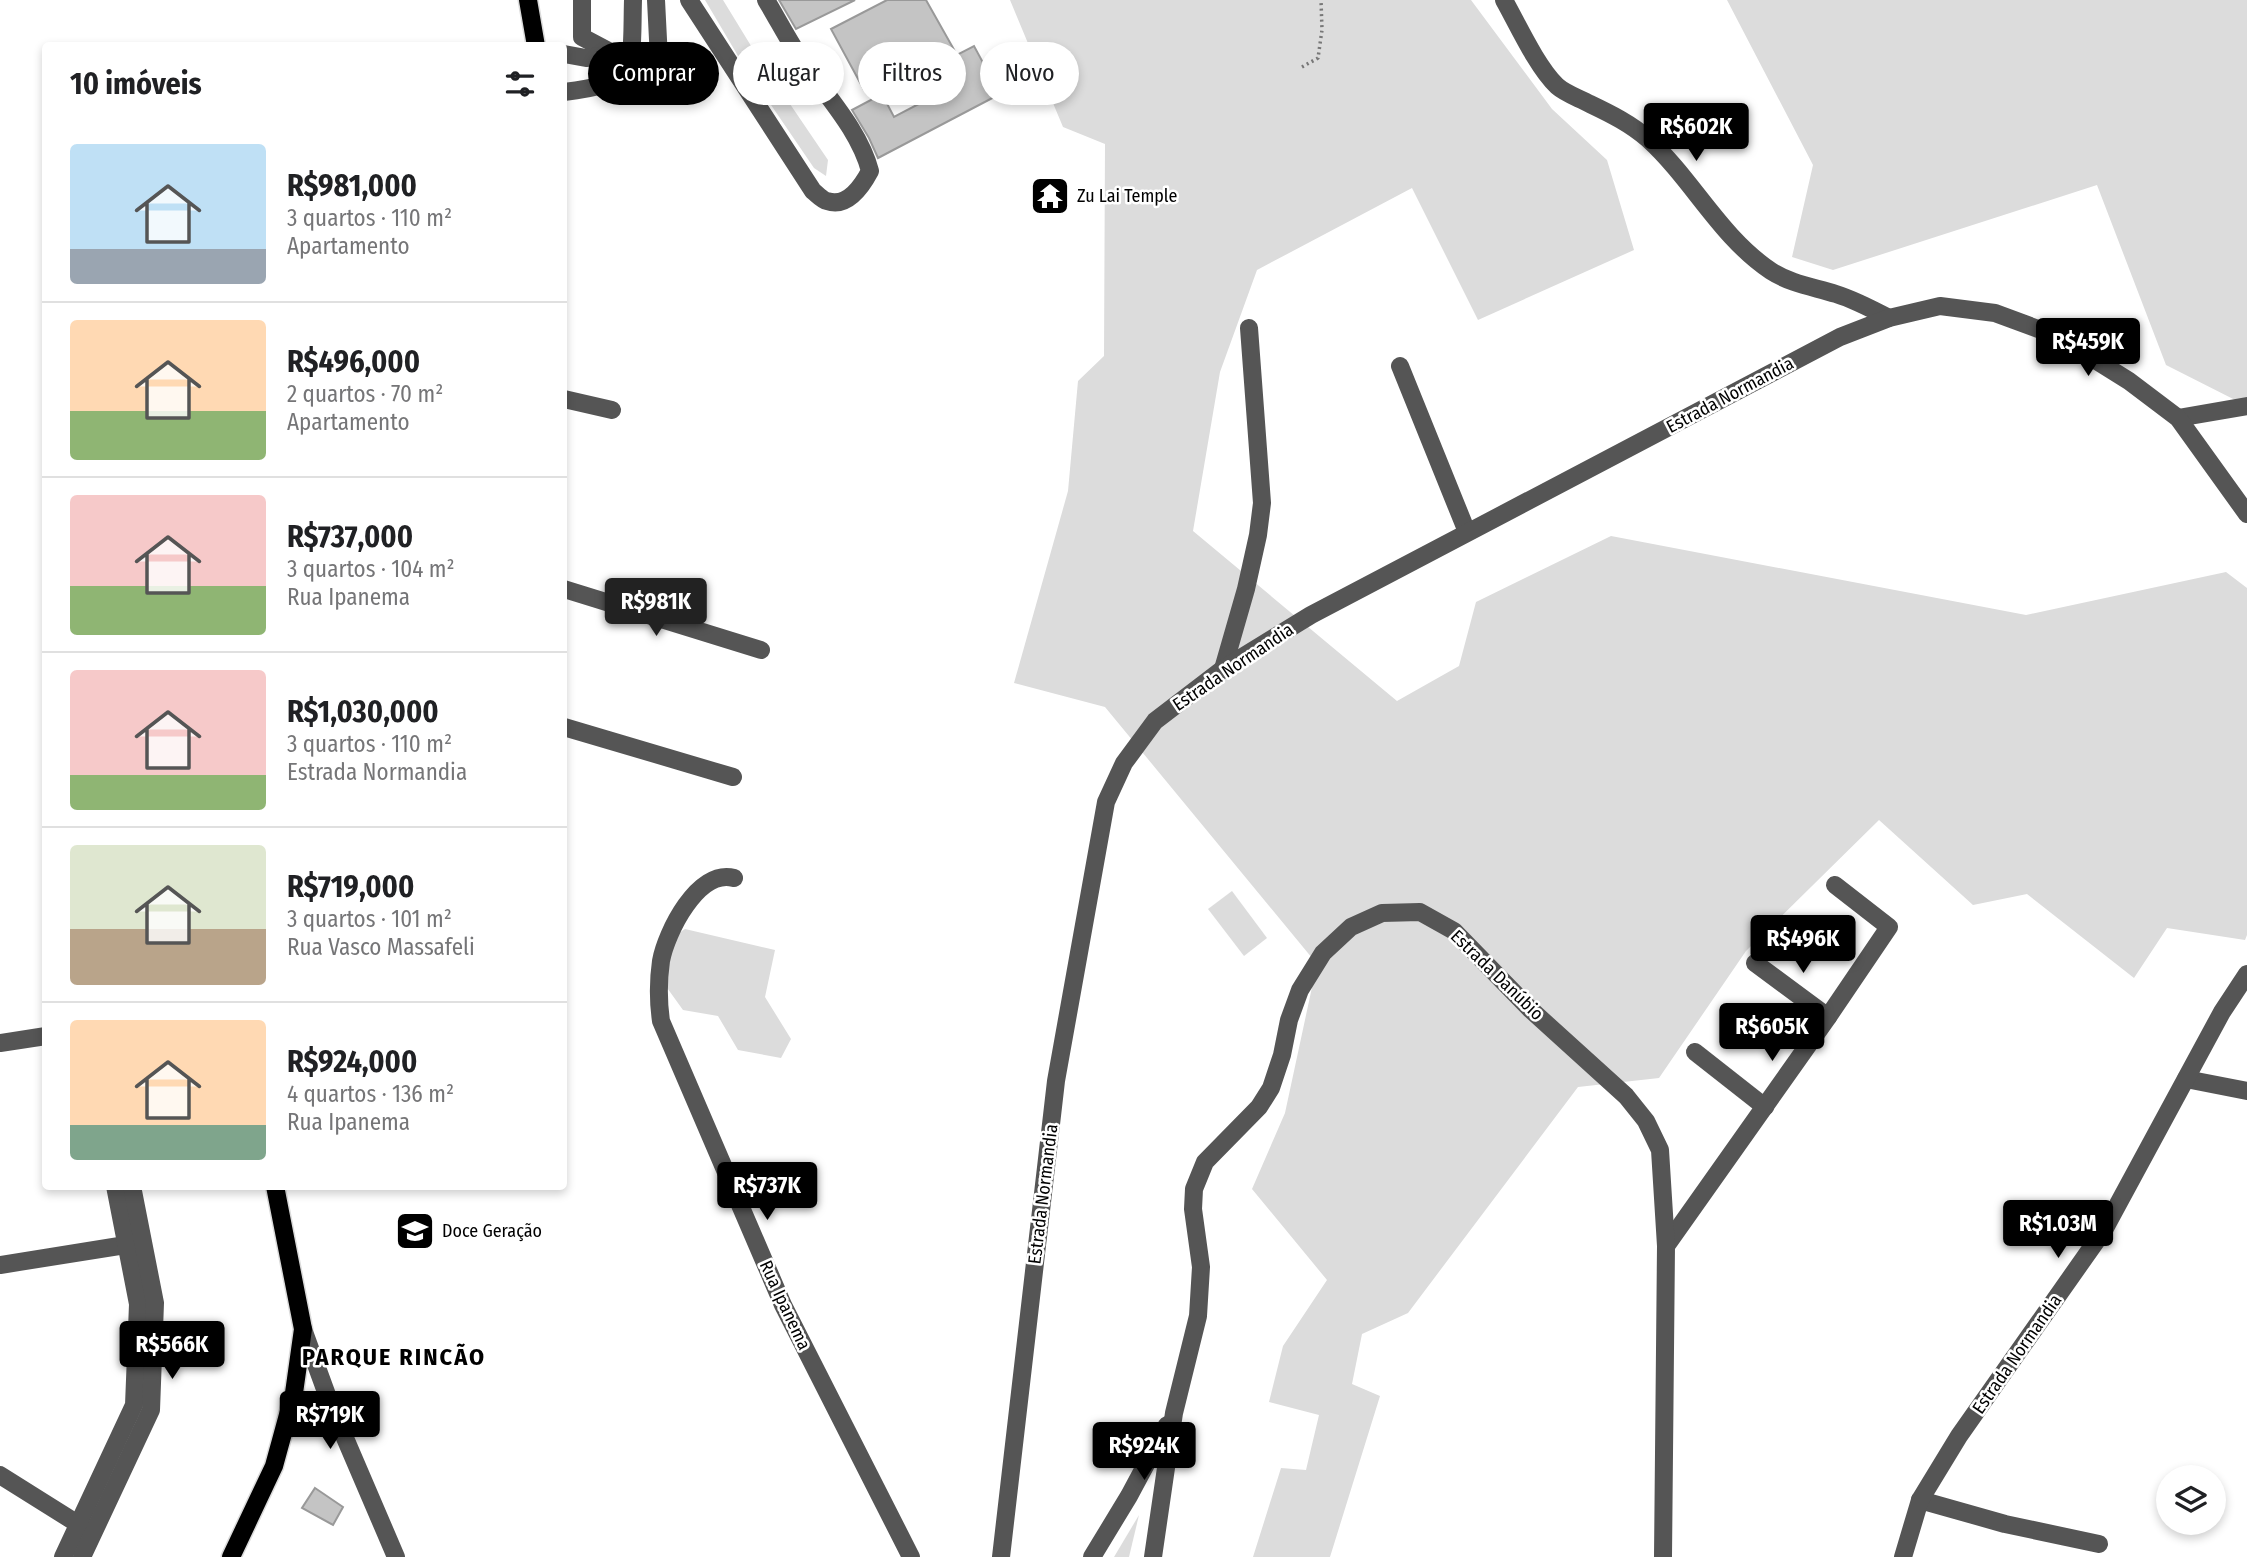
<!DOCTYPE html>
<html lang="pt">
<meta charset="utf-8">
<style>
body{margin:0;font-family:"Fira Sans Condensed",sans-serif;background:#f2f2f2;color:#202124;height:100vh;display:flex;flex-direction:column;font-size:26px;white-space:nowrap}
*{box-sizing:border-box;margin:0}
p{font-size:23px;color:#757577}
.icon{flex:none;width:38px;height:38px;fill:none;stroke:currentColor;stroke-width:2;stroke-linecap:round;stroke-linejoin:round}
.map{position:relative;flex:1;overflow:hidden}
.side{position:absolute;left:42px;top:42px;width:525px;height:1148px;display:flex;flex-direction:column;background:#fff;border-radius:7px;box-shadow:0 4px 10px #0003}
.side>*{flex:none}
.hud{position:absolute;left:588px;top:42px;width:665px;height:63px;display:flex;gap:14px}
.fabs{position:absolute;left:2156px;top:1465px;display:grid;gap:14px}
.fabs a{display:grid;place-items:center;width:70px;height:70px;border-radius:50%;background:#fff;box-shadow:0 4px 10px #0003;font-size:35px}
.price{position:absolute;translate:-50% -60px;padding:0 16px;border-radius:7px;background:#000;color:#fff;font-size:23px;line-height:46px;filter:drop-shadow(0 2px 4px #0008)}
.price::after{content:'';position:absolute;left:50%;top:42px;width:21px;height:16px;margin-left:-10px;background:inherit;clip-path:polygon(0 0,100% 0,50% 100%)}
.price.current{background:#222;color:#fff}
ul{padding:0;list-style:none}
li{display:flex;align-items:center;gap:21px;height:175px;padding:0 28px}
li+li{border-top:2px solid #e0e0e0}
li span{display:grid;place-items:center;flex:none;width:196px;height:140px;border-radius:7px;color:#555}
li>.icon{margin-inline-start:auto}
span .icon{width:84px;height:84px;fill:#fffc;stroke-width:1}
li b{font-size:30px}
h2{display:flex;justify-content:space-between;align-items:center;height:84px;padding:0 28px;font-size:30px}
.pill{padding:0 24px;border-radius:32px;background:#fff;box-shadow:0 4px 10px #0003;font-size:24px;line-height:63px}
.pill.current{background:#000;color:#fff}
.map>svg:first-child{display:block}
.green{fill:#dcdcdc}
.building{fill:#c4c4c4;stroke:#999;stroke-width:2}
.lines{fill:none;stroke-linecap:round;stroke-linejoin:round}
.major-casing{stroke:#dbdbdb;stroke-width:21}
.path{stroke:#777;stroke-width:3.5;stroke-dasharray:2 3.5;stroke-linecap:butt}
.minor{stroke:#555;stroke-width:18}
.major{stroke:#000;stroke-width:18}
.labels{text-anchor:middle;stroke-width:5;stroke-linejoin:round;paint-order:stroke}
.poi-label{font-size:18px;fill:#000;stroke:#fff;text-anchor:start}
.street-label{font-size:18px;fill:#000;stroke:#fff}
.district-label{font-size:24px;font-weight:bold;letter-spacing:2px;fill:#000;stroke:#fff}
</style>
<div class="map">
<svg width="2247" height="1557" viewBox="0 0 2247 1557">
<rect width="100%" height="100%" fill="#fff"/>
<g class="green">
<polygon points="705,0 723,0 756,54 828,160 826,176 814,168 741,61"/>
<polygon points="1010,0 1471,0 1552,109 1607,160 1634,250 1478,320 1412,188 1257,270 1220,372 1193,531 1397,701 1459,666 1476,602 1611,536 2026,615 2226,572 2247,588 2247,935 2245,940 2167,928 2134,978 2027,894 1973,905 1879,820 1746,951 1659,1078 1578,1087 1408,1313 1362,1334 1352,1384 1380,1396 1330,1557 1253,1557 1281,1468 1306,1470 1319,1415 1269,1402 1283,1346 1327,1280 1252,1189 1285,1113 1317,964 1105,707 1014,683 1068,491 1078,381 1104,356 1105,144 1063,127"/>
<polygon points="1727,0 2247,0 2247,406 2166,365 2097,185 1833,270 1792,257 1813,165"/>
<polygon points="1232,891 1267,938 1244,956 1208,909"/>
<polygon points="685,929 775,950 765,997 791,1039 781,1058 738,1050 718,1016 683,1010 665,985 665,942"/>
<polygon points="1139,1515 1129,1557 1114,1557"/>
</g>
<g class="building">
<polygon points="779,0 855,0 796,29"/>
<polygon points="887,0 926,0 957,55 974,46 1000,94 878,158 869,138 852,110 882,94 894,117 955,85 937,51 864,90 831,29"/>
<polygon points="315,1488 343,1507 333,1525 302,1508"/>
</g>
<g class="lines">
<g class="major-casing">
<g id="major">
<polyline points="528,0 536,46"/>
<polyline points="231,1557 274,1466 294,1393 303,1329 275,1186"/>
</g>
</g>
<polyline class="path" points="1302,67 1318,58 1322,30 1321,0"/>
<g class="minor">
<polyline points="582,0 582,37 616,55"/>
<polyline points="656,0 660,79"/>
<path d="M689,0L813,191C817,194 822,200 827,201C847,208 862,186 870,171C860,133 831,101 808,69C792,48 780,23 766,0"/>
<path d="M1504,0C1518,25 1537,67 1557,86C1566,94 1579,98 1590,104C1611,114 1631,124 1648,139C1693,180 1720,237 1771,271C1791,284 1814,287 1836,294C1855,300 1872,309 1889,318"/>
<polyline points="564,54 586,58 617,54"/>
<path d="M564,92C640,83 631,69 633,0"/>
<polyline points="1400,366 1467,532"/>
<polyline points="564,399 612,410"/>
<polyline points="2178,418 2247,406"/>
<polyline points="564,589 761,650"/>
<polyline points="1223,669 1246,589 1258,535 1262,503 1249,328"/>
<polyline points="564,727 733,777"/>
<path d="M734,878C698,868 666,933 661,961C658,982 658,1000 661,1021L783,1305L911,1557"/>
<polyline points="1755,963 1828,1017"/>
<polyline points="0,1043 46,1036"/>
<polyline points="1695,1052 1765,1107"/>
<polyline points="2186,1079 2247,1091"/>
<polyline points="1666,1246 1828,1017 1889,927 1835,885"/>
<polyline points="0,1265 138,1243"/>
<polyline points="303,1329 330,1403 396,1557"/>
<polyline points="0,1475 86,1529"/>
<polyline points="1920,1500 2005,1524 2099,1544"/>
<polyline points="63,1557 134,1405 138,1304 115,1186"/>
<polyline points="82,1557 151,1410 155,1303 132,1186"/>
<polyline points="1001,1557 1056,1081 1106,802 1124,763 1155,721 1223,669 1311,615 1840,337 1889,318 1940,306 1995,313 2057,336 2129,381 2178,418 2247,514"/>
<polyline points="1092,1557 1129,1496 1167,1425"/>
<polyline points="1153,1557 1174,1413 1198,1316 1201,1267 1193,1209 1194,1189 1205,1162 1259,1107 1271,1088 1282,1055 1289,1020 1300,990 1323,953 1351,927 1382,913 1420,912 1454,931 1530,1009 1626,1096 1646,1121 1660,1150 1666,1246 1663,1557"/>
<polyline points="1903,1557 1920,1500 1959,1436 2104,1230 2222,1012 2247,974"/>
</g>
<use href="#major" class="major"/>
</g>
<defs>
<g id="temple-square" transform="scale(2.0125)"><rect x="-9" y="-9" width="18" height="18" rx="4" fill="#000" stroke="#fff"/><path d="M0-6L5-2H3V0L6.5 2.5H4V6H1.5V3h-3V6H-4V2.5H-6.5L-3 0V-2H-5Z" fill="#fff"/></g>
<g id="school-square" transform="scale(2.0125)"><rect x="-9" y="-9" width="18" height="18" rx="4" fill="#000" stroke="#fff"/><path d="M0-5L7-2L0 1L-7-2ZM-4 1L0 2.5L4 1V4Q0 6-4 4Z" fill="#fff"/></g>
</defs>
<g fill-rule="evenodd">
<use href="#temple-square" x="1050" y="196"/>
<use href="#school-square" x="415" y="1231"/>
</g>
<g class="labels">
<g class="poi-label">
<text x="1077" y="202">Zu Lai Temple</text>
<text x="442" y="1237">Doce Geração</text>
</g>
<g class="street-label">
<text transform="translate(1730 395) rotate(-28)" y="6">Estrada Normandia</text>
<text transform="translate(1233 667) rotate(-34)" y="6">Estrada Normandia</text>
<text transform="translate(1497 975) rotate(44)" y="6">Estrada Danúbio</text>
<text transform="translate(1043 1194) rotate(-83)" y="6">Estrada Normandia</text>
<text transform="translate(785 1305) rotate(65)" y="6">Rua Ipanema</text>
<text transform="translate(2017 1354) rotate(-55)" y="6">Estrada Normandia</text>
</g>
<g class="district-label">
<text x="394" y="1365">PARQUE RINCÃO</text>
</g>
</g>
</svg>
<div class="fabs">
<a><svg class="icon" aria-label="layers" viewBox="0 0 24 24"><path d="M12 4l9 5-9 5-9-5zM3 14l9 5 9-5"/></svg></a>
</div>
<b class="price" style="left:1696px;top:163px">R$602K</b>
<b class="price" style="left:2088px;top:378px">R$459K</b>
<b class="price current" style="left:656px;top:638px">R$981K</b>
<b class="price" style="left:1803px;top:975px">R$496K</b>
<b class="price" style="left:1772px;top:1063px">R$605K</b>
<b class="price" style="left:767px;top:1222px">R$737K</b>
<b class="price" style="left:2058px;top:1260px">R$1.03M</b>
<b class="price" style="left:172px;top:1381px">R$566K</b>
<b class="price" style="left:330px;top:1451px">R$719K</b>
<b class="price" style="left:1144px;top:1482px">R$924K</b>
<div class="hud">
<a class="pill current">Comprar</a>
<a class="pill">Alugar</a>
<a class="pill">Filtros</a>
<a class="pill">Novo</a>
</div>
<section class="side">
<h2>10 imóveis<svg class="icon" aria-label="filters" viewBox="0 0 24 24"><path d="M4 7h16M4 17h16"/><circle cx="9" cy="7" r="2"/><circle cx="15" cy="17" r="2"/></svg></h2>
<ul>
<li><span style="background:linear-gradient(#bfe0f5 75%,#9aa5b1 0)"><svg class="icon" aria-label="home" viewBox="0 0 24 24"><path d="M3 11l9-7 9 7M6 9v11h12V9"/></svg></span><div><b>R$981,000</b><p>3 quartos · 110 m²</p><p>Apartamento</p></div></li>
<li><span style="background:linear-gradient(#ffd9b3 65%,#8fb573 0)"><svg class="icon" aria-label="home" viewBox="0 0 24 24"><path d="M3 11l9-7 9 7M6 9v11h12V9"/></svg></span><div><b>R$496,000</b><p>2 quartos · 70 m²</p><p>Apartamento</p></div></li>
<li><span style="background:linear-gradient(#f6c9c9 65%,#8fb573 0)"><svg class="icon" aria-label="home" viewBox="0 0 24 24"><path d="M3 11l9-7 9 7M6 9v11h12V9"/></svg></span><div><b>R$737,000</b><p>3 quartos · 104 m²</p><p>Rua Ipanema</p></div></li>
<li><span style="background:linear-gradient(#f6c9c9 75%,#8fb573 0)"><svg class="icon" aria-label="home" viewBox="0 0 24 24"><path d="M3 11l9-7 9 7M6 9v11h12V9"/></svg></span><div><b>R$1,030,000</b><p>3 quartos · 110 m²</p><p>Estrada Normandia</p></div></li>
<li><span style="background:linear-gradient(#dfe7d0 60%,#b9a48a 0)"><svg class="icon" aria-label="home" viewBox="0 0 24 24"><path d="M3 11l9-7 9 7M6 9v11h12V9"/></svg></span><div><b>R$719,000</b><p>3 quartos · 101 m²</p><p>Rua Vasco Massafeli</p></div></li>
<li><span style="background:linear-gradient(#ffd9b3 75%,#7fa58c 0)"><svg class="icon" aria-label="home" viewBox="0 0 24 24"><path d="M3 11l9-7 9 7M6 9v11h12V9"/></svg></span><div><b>R$924,000</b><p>4 quartos · 136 m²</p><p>Rua Ipanema</p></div></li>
</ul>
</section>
</div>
